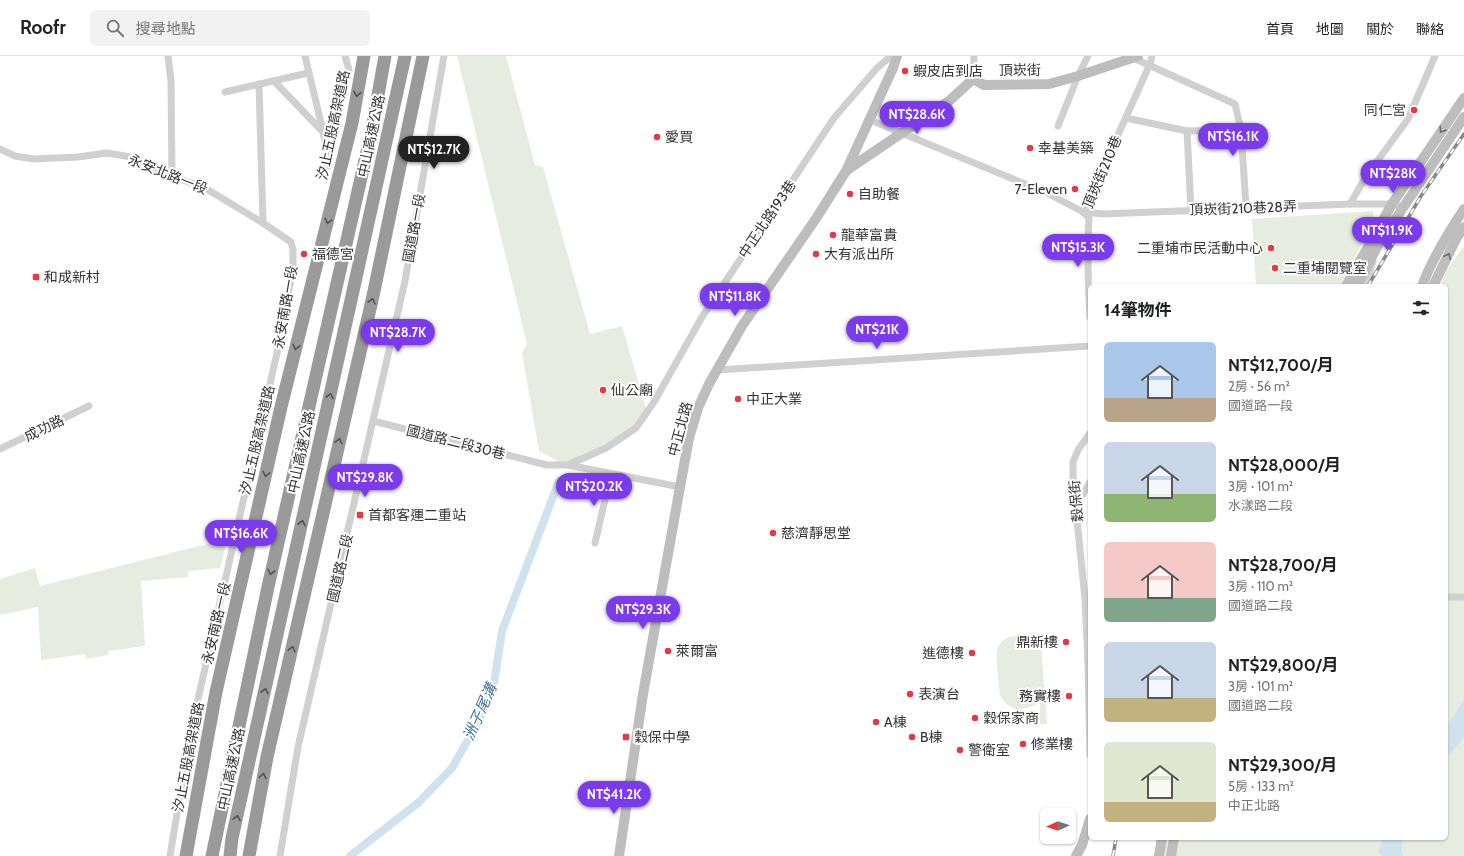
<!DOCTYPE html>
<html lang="zh-TW">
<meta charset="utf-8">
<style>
body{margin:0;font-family:Cabin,"Noto Sans TC",sans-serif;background:#f2f2f2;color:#202124;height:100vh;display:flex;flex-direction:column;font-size:15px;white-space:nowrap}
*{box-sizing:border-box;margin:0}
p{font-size:13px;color:#757577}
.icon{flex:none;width:22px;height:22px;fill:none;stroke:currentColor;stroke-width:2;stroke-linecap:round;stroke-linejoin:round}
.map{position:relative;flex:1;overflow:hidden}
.side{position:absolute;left:1088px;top:228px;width:360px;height:556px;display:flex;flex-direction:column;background:#fff;border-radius:6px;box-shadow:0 1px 3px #0004}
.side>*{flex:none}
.needle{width:26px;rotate:267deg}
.tools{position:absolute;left:1040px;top:752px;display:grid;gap:8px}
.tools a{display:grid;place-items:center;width:36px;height:36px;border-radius:6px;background:#fff;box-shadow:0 1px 3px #0004;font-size:20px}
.price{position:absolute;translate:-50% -34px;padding:0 9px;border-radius:14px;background:#7c3aed;color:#fff;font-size:13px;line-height:26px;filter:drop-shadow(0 1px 2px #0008)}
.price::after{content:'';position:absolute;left:50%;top:24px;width:12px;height:9px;margin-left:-6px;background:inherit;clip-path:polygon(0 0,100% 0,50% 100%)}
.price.on{background:#222;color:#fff}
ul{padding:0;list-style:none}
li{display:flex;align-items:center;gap:12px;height:100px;padding:0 16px}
li span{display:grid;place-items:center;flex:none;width:112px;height:80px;border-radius:6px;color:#555}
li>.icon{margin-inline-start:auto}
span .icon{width:48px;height:48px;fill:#fffc;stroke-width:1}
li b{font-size:17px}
h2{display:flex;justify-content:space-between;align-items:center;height:48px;padding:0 16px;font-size:17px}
header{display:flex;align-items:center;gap:24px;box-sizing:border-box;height:56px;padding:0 20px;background:#fff;border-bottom:1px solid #e0e0e0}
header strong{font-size:19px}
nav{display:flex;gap:22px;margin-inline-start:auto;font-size:14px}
.search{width:280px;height:36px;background:#f2f2f2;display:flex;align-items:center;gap:10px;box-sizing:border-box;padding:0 14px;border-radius:6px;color:#757577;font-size:15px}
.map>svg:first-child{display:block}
.green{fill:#e6ecdf}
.water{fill:#cfe2ee}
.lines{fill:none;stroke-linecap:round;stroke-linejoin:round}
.canal{stroke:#cfe2ee;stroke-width:8}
.street{stroke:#d0d0d0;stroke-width:7}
.secondary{stroke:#bdbdbd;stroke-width:10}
.highway{stroke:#9a9a9a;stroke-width:13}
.rail-casing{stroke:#888;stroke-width:3.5}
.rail{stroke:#fff;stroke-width:2;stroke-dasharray:6;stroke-linecap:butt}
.oneway{stroke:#525252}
.oneway2{stroke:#6a6a6a}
.poi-dot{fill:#e63946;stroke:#fff;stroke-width:1.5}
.labels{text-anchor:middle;stroke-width:4;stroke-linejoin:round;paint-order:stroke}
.street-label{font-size:14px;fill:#333;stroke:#fff}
.poi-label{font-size:14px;fill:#333;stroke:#fff;text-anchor:start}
.water-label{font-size:15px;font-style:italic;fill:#3f7597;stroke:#fff}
</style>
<header>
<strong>Roofr</strong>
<div class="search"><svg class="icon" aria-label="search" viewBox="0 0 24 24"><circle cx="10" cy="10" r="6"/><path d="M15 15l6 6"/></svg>搜尋地點</div>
<nav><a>首頁</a><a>地圖</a><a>關於</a><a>聯絡</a></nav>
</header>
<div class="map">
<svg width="1464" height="800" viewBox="0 0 1464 800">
<rect width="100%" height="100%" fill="#fff"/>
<g class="green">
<polygon points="457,0 506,0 535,109 543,111 590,278 622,270 647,355 618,387 570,411 539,395 522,297 527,288"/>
<polygon points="1373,155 1374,165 1340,230 1256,230 1252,163"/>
<polygon points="1464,190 1464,800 1153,800 1163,782 1446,782 1446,230 1440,230 1447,213"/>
<polygon points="227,483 220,512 188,515 188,521 141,525 145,590 108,595 108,599 86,603 85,598 41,604 38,551 0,559 0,523 35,512 40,530"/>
<path d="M1025,578L1037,585L1041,590L1047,668H1040V646L1031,651L1018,654C1011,651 1004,647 1001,641C999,638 996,597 997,594C1000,581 1015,579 1025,578Z"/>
<polygon points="1033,656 1033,666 1014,667 1013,657"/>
</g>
<g class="water">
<polygon points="1464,644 1464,681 1446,703 1446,671"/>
<polygon points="1383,782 1403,782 1401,793 1403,800 1381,800 1379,795"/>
</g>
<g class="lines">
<polyline class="canal" points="350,800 418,747 452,712 478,666 493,634 502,575 559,425"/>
<g class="street">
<polyline points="168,0 171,25 172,120"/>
<polyline points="305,0 323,75 329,110"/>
<polyline points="345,0 349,14"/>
<polyline points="1131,1 1235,48 1241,74 1246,151"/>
<polyline points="973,23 974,0"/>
<polyline points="274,25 322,75"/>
<polyline points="259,28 263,167"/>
<polyline points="225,36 308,17"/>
<polyline points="1126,62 1187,75 1191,154"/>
<path d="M870,64L1047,137L1083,156L1089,162C1087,195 1088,228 1090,261"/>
<polyline points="1058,70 1078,20 1088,0"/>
<polyline points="1187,75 1241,74"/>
<polyline points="0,93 15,100 34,103 78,101 107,97 131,101 144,110 205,132 263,167 291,186 293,194 293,212 277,297 190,678 170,800"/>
<polyline points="1350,148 1365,122 1408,63 1435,0"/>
<polyline points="1083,156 1104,158 1350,148 1392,148 1403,151"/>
<polyline points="1083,156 1150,8 1152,0"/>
<polyline points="1366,230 1373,205"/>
<polyline points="718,314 1090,290"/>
<polyline points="373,365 547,409 568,409 680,431"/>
<polyline points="1090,377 1078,394 1073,406 1073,425 1085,543 1088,609 1090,699"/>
<polyline points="0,393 89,350"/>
<polyline points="568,409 606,392 636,372 654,346 702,261 834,62 877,12 891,0"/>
<polyline points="1076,450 1090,426"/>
<polyline points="595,487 611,418"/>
<polyline points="1446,541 1464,541"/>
<polyline points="280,800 298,691 405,225 444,0"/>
</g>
<g class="secondary">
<polyline points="847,114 949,45 973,23 984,29 1049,28 1078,20 1138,0"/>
<polyline points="1346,230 1392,148 1464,42"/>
<polyline points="1357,230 1378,189 1464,61"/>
<path d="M1422,230C1432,203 1448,177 1464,153"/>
<polyline points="1433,230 1456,183 1464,171"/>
<polyline points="619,800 643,638 680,431 689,382 698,352 709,328 742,270 817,161 846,115 893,12 897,0"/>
<polyline points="1076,800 1082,789 1090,763"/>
<polyline points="1159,800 1162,782"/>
<polyline points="1171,800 1174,782"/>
</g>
<g class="highway">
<polyline points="186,800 216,636 281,351 352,67 364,0"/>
<polyline points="212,800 268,531 371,78 385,0"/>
<polyline points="230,800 232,782 405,0"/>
<polyline points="249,800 267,701 373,240 423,0"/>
</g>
<g class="rail-casing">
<g id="rail">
<polyline points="1368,230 1421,140 1464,78"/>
<polyline points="1113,800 1116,782"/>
</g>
</g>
<use href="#rail" class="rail"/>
</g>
<defs><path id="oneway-chevron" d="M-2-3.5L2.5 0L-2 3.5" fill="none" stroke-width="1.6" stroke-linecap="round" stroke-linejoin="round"/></defs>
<g class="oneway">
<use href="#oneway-chevron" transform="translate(357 38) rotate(100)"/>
<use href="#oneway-chevron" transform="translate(328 165) rotate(104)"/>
<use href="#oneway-chevron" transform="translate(372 245) rotate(-77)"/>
<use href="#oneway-chevron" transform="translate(296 291) rotate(104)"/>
<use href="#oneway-chevron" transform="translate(330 340) rotate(-78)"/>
<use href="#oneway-chevron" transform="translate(339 385) rotate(-77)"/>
<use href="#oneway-chevron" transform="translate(266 418) rotate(103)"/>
<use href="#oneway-chevron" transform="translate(302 467) rotate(-78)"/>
<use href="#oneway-chevron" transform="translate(271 516) rotate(103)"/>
<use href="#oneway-chevron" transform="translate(292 593) rotate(-77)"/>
<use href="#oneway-chevron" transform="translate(265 635) rotate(-78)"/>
<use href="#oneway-chevron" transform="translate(263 720) rotate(-79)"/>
<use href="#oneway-chevron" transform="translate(237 762) rotate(-78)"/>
</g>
<g class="oneway2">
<use href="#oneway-chevron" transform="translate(1442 74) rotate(124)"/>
<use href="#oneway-chevron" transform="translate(1448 200) rotate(-64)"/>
</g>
<g class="poi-dot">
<circle cx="905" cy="15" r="4"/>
<circle cx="1414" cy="54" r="4"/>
<circle cx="657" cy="81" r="4"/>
<circle cx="1030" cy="92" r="4"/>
<circle cx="1075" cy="133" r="4"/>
<circle cx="850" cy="138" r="4"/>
<circle cx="833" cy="179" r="4"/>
<circle cx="1271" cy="192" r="4"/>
<circle cx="304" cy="198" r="4"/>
<circle cx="816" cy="198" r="4"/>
<circle cx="1275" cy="212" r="4"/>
<rect x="32" y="217" width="8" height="8" rx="2"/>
<circle cx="603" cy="334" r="4"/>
<circle cx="738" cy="343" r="4"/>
<rect x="356" y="455" width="8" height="8" rx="2"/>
<circle cx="773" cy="477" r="4"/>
<circle cx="1066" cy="586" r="4"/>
<circle cx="668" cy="595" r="4"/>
<circle cx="972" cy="597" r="4"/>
<circle cx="910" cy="638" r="4"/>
<circle cx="1069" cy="640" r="4"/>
<circle cx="975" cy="662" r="4"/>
<circle cx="876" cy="666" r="4"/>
<rect x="622" y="677" width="8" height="8" rx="2"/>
<circle cx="912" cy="681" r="4"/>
<circle cx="1023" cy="688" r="4"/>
<circle cx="960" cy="694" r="4"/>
</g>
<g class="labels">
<g class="street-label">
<text transform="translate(1020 14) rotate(-1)" y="5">頂崁街</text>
<text transform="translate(333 69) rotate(-78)" y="5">汐止五股高架道路</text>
<text transform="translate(371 80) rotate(-78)" y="5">中山高速公路</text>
<text transform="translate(1102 116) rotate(-67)" y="5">頂崁街210巷</text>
<text transform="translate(168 118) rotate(22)" y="5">永安北路一段</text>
<text transform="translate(1243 152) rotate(-2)" y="5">頂崁街210巷28弄</text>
<text transform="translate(767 163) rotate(-56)" y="5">中正北路193巷</text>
<text transform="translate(414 172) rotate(-80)" y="5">國道路一段</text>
<text transform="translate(285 251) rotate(-80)" y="5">永安南路一段</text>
<text transform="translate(44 372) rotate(-26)" y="5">成功路</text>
<text transform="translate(680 373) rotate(-75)" y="5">中正北路</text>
<text transform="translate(257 384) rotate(-77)" y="5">汐止五股高架道路</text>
<text transform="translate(456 386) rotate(14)" y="5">國道路二段30巷</text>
<text transform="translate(301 396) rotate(-78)" y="5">中山高速公路</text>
<text transform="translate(1076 445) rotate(-95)" y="5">穀保街</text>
<text transform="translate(340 512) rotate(-77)" y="5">國道路二段</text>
<text transform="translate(216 567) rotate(-77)" y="5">永安南路一段</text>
<text transform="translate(188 701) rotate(-79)" y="5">汐止五股高架道路</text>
<text transform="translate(231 713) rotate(-78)" y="5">中山高速公路</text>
</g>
<g class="poi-label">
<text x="913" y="20">蝦皮店到店</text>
<text x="1406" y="59" text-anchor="end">同仁宮</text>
<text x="665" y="86">愛買</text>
<text x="1038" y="97">幸基美築</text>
<text x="1067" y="138" text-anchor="end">7-Eleven</text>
<text x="858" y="143">自助餐</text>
<text x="841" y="184">龍華富貴</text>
<text x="1263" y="197" text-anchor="end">二重埔市民活動中心</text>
<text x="312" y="203">福德宮</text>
<text x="824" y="203">大有派出所</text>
<text x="1283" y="217">二重埔閱覽室</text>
<text x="44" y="226">和成新村</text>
<text x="611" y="339">仙公廟</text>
<text x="746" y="348">中正大業</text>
<text x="368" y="464">首都客運二重站</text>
<text x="781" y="482">慈濟靜思堂</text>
<text x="1058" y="591" text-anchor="end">鼎新樓</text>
<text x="676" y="600">萊爾富</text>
<text x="964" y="602" text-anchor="end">進德樓</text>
<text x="918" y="643">表演台</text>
<text x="1061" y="645" text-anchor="end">務實樓</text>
<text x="983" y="667">穀保家商</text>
<text x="884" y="671">A棟</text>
<text x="634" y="686">穀保中學</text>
<text x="920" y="686">B棟</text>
<text x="1031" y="693">修業樓</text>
<text x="968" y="699">警衛室</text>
</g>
<g class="water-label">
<text transform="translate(480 656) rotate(-66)" y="5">洲子尾溝</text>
</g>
</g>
</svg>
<div class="tools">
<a><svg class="needle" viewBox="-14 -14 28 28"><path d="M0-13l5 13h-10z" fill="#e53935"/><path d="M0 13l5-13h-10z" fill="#757577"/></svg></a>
</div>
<b class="price" style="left:917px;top:79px">NT$28.6K</b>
<b class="price" style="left:1233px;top:101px">NT$16.1K</b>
<b class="price on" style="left:434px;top:114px">NT$12.7K</b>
<b class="price" style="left:1393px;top:138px">NT$28K</b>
<b class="price" style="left:1387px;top:195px">NT$11.9K</b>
<b class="price" style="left:1078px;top:212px">NT$15.3K</b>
<b class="price" style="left:735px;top:261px">NT$11.8K</b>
<b class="price" style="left:877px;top:294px">NT$21K</b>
<b class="price" style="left:398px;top:297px">NT$28.7K</b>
<b class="price" style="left:365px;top:442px">NT$29.8K</b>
<b class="price" style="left:594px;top:451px">NT$20.2K</b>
<b class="price" style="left:241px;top:498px">NT$16.6K</b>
<b class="price" style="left:643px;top:574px">NT$29.3K</b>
<b class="price" style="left:614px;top:759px">NT$41.2K</b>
<section class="side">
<h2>14筆物件<svg class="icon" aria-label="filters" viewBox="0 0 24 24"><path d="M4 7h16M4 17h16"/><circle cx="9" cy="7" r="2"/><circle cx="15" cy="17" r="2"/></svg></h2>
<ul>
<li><span style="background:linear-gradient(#a9c7e8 70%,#b9a48a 0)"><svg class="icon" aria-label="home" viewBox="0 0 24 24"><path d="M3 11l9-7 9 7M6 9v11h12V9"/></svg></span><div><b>NT$12,700/月</b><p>2房 · 56 m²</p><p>國道路一段</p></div></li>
<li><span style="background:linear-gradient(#c9d6e8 65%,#8fb573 0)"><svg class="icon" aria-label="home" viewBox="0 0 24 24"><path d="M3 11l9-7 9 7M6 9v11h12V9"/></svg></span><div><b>NT$28,000/月</b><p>3房 · 101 m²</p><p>水漾路二段</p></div></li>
<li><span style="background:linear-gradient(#f6c9c9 70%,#7fa58c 0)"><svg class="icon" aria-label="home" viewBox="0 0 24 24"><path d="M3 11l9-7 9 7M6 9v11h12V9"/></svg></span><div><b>NT$28,700/月</b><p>3房 · 110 m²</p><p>國道路二段</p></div></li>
<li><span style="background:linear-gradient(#c9d6e8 70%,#c2b280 0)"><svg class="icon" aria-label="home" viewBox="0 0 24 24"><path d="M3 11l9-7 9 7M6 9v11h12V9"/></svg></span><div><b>NT$29,800/月</b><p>3房 · 101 m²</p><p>國道路二段</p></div></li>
<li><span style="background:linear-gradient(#dfe7d0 75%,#c2b280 0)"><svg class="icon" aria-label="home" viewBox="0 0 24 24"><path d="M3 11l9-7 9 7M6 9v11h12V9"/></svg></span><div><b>NT$29,300/月</b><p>5房 · 133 m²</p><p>中正北路</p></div></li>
</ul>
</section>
</div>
